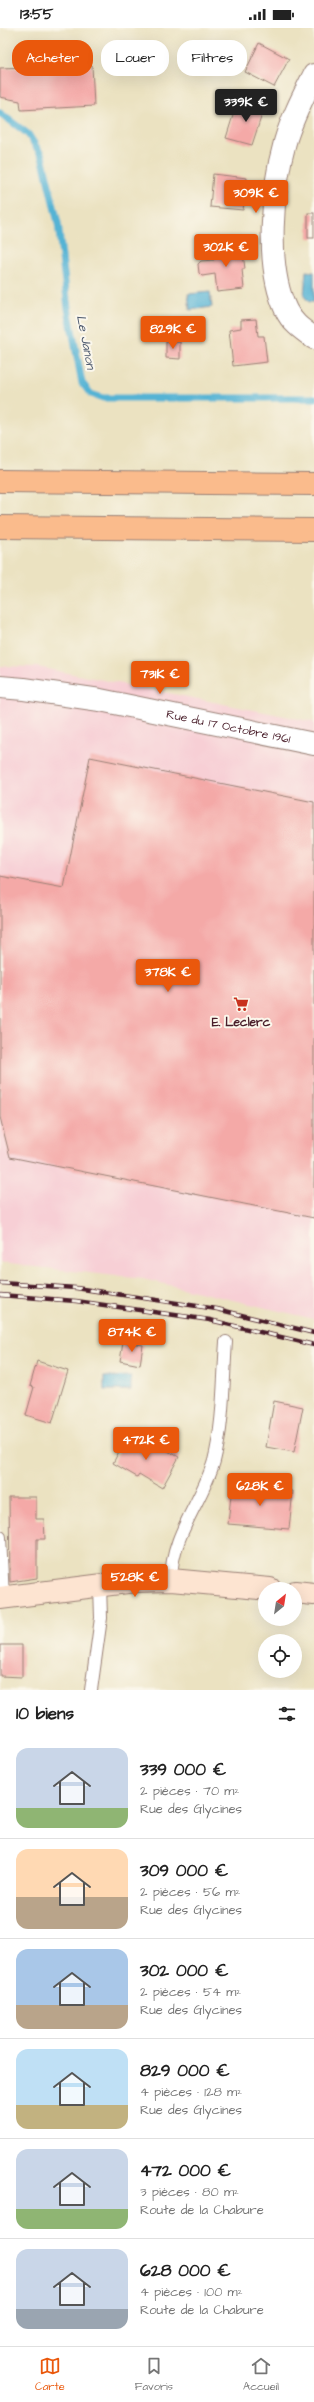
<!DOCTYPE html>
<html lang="fr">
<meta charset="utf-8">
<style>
body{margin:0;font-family:"Architects Daughter",sans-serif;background:#f2f2f2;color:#222;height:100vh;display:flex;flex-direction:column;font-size:15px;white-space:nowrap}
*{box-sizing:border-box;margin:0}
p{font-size:13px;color:#767676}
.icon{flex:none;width:22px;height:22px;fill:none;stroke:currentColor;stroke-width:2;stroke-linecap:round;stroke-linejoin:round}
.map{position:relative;height:1662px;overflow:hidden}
.panel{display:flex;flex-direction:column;background:#fff;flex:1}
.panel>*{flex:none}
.banner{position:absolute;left:12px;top:12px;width:290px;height:36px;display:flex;gap:8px}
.needle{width:26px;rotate:30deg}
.controls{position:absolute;left:258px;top:1554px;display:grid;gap:8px}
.controls a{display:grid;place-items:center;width:44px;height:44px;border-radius:50%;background:#fff;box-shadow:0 4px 16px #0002;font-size:20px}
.price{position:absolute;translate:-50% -34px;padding:0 9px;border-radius:4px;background:#ea580c;color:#fff;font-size:13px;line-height:26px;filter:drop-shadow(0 1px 2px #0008)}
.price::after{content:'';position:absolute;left:50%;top:24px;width:12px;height:9px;margin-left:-6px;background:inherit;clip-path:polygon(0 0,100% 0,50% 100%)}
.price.current{background:#222;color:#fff}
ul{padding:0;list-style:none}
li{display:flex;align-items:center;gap:12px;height:100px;padding:0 16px}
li+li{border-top:1px solid #e0e0e0}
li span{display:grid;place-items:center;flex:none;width:112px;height:80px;border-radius:12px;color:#555}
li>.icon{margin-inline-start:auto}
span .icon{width:48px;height:48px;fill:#fffc;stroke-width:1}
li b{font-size:17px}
h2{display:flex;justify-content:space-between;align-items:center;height:48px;padding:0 16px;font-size:17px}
.pill{padding:0 14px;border-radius:16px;background:#fff;box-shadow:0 4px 16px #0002;font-size:14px;line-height:36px}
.pill.current{background:#ea580c;color:#fff}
.status{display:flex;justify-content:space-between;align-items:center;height:28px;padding:0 20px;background:#fff;direction:ltr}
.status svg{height:11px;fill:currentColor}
.tab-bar{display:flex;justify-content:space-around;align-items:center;height:56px;border-top:1px solid #e0e0e0;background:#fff;font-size:11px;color:#767676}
.tab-bar a{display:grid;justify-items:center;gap:2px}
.tab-bar .current{color:#ea580c}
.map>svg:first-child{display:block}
.built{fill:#f7cfd5}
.water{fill:#55b3d4;stroke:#506980}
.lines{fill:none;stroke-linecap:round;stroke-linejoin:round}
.stream{stroke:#55b3d4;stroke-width:7}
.building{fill:#f4a9a7}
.service-casing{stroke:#9a8076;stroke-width:14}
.minor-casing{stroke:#9a8076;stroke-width:24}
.secondary-casing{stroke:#9a8076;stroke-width:24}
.trunk-casing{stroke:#9a8076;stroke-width:24}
.service{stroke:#fff;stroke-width:12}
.minor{stroke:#fff;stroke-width:22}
.secondary{stroke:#fde4d1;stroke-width:22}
.trunk{stroke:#fabb8c;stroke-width:22}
.rail-casing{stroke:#4a1f2b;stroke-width:4.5}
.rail{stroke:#fbf7ec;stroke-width:3;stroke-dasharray:9;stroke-linecap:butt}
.labels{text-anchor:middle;stroke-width:4;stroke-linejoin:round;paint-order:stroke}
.street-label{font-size:12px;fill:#4a1f2b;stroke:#fbf7ec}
.poi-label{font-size:12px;font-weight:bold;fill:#4a1f2b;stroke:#fbf7ec}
.water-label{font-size:13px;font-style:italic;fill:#4e5a6f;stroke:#fbf7ec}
</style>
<div class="status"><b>13:55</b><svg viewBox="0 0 49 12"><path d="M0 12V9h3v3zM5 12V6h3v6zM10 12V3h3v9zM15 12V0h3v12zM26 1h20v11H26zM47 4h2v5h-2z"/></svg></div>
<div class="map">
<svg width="314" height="1662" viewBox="0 0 314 1662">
<rect width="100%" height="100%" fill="#fbf7ec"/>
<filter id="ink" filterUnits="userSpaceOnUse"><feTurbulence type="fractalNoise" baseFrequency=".025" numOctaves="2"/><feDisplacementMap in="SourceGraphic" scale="8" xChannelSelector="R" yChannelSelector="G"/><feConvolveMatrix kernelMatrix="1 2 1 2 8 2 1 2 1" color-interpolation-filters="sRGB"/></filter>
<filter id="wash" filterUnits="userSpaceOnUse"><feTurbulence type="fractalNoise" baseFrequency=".012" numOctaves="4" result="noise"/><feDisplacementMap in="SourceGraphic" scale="16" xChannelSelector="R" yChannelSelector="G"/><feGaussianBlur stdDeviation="0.9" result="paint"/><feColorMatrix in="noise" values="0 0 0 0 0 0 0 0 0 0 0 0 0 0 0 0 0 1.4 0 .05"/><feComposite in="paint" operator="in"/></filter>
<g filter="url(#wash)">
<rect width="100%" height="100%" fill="#ebe2c1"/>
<polygon class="built" points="0,638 38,639 314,694 314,1291 143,1251 0,1235"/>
<g class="water">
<polygon points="306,243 314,244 314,274 309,274 304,268"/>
<polygon points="210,264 212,279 190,282 188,266"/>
<polygon points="131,1348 131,1362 104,1362 104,1349"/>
</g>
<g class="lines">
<polyline class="stream" points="0,85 28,106 42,128 58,195 68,280 82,355 91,366 103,370 314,370"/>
</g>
<g id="blocks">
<g class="building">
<polygon points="259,15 289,31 274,59 245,44"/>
<polygon points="92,37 94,78 21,82 20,73 0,69 0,40"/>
<polygon points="244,72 265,77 252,117 226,110 235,81 240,83"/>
<polygon points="213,146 247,150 243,182 210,179"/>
<rect x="308" y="185" width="6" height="25"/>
<polygon points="242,217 245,241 242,241 244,261 217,264 215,246 202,248 199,245 198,236 201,233 214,232 212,220"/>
<polygon points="256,291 258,308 264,308 267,334 233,338 229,302 241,300 241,292"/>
<polygon points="166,314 180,314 180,331 166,330"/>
<polygon points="90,729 314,774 314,1190 10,1129 0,1089 0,848 64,860"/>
<polygon points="123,1314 143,1317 140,1337 120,1333"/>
<polygon points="37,1333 68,1343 52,1395 26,1387 34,1359 30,1358"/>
<polygon points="274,1373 303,1379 294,1424 266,1419"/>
<polygon points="127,1408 148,1419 151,1414 179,1429 162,1460 139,1446 137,1449 113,1435"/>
<polygon points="232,1457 293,1463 289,1501 228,1496"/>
<polygon points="9,1469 36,1469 36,1491 44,1491 45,1511 37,1511 37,1550 10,1554"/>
<polygon points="0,1617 22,1617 22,1649 0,1648"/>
</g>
</g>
</g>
<g filter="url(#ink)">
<use href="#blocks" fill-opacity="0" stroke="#9a8076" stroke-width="1"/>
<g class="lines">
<g class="service-casing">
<g id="service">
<polyline points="0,1509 3,1570"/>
<path d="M171,1552C171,1507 202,1474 214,1433C224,1394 223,1354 226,1314"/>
<polyline points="91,1662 101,1590 100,1557"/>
</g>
</g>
<g class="minor-casing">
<g id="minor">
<path d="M314,47C303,69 292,90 285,114C272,160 265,238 286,282C292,295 303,302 314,310"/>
<path id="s1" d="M0,659L24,661L100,672L314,716"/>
</g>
</g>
<g class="secondary-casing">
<g id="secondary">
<polyline points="295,1564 314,1566"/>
<polyline points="0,1570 135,1553 171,1552 270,1561"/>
</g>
</g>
<g class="trunk-casing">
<g id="trunk">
<polyline points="0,453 314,456"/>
<polyline points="0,499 314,502"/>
</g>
</g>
<use href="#service" class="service"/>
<use href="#minor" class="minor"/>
<use href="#secondary" class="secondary"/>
<use href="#trunk" class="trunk"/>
<g class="rail-casing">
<g id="rail">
<polyline points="0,1255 76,1260 217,1281 314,1305"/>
<polyline points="0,1267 76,1273 210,1292 314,1317"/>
</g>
</g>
<use href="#rail" class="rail"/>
</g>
</g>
<defs>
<g id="supermarket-bare" transform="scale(1.2)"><path d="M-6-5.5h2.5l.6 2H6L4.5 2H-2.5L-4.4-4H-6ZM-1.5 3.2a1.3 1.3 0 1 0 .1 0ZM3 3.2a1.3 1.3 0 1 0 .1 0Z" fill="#c8321e" stroke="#fbf7ec" stroke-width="2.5" paint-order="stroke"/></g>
</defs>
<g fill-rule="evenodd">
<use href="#supermarket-bare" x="241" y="976"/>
</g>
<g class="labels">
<g class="street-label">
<text dy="4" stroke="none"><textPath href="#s1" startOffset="232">Rue du 17 Octobre 1961</textPath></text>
</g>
<g class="poi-label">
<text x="241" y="998">E. Leclerc</text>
</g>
<g class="water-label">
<text transform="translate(87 314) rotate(79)" y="5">Le Janon</text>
</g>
</g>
</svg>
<div class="controls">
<a><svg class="needle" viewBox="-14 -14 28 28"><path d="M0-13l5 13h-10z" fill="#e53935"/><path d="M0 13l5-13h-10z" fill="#767676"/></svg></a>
<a><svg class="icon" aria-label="locate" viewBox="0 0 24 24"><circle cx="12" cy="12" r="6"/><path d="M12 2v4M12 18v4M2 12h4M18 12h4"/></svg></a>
</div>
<b class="price current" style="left:246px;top:95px">339K €</b>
<b class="price" style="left:256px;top:186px">309K €</b>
<b class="price" style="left:226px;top:240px">302K €</b>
<b class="price" style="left:173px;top:322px">829K €</b>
<b class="price" style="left:160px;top:667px">731K €</b>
<b class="price" style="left:168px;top:965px">378K €</b>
<b class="price" style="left:132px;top:1325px">874K €</b>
<b class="price" style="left:146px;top:1433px">472K €</b>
<b class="price" style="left:260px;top:1479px">628K €</b>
<b class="price" style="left:135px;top:1570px">528K €</b>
<div class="banner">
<a class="pill current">Acheter</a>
<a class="pill">Louer</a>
<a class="pill">Filtres</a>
</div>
</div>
<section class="panel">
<h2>10 biens<svg class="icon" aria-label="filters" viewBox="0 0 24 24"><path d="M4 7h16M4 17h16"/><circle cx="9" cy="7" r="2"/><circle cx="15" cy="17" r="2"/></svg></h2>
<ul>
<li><span style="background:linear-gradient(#c9d6e8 75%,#8fb573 0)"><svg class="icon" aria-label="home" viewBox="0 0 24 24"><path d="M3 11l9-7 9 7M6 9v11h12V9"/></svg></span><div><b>339 000 €</b><p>2 pièces · 70 m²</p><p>Rue des Glycines</p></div></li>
<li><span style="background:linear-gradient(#ffd9b3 60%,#b9a48a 0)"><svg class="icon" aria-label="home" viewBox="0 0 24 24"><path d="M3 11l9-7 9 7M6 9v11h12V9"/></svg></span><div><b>309 000 €</b><p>2 pièces · 56 m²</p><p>Rue des Glycines</p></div></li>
<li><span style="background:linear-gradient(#a9c7e8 70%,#b9a48a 0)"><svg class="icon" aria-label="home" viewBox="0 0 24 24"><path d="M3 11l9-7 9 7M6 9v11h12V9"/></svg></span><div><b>302 000 €</b><p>2 pièces · 54 m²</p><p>Rue des Glycines</p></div></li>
<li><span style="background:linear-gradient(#bfe0f5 70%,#c2b280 0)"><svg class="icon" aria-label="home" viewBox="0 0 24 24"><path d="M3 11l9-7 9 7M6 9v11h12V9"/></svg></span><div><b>829 000 €</b><p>4 pièces · 128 m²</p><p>Rue des Glycines</p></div></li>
<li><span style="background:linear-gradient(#c9d6e8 75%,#8fb573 0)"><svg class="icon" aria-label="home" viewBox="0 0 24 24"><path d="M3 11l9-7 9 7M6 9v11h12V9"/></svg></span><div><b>472 000 €</b><p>3 pièces · 80 m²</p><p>Route de la Chabure</p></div></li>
<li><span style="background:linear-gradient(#c9d6e8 75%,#9aa5b1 0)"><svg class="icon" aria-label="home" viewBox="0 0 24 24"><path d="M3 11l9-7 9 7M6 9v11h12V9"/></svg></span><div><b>628 000 €</b><p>4 pièces · 100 m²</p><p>Route de la Chabure</p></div></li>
</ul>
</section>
<nav class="tab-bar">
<a class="current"><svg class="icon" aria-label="map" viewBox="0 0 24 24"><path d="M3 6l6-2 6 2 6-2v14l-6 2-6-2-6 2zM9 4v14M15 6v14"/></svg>Carte</a>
<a><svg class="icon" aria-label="saved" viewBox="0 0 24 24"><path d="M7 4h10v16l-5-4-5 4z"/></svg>Favoris</a>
<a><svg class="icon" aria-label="home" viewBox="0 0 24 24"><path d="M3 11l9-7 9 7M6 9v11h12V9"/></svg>Accueil</a>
</nav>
